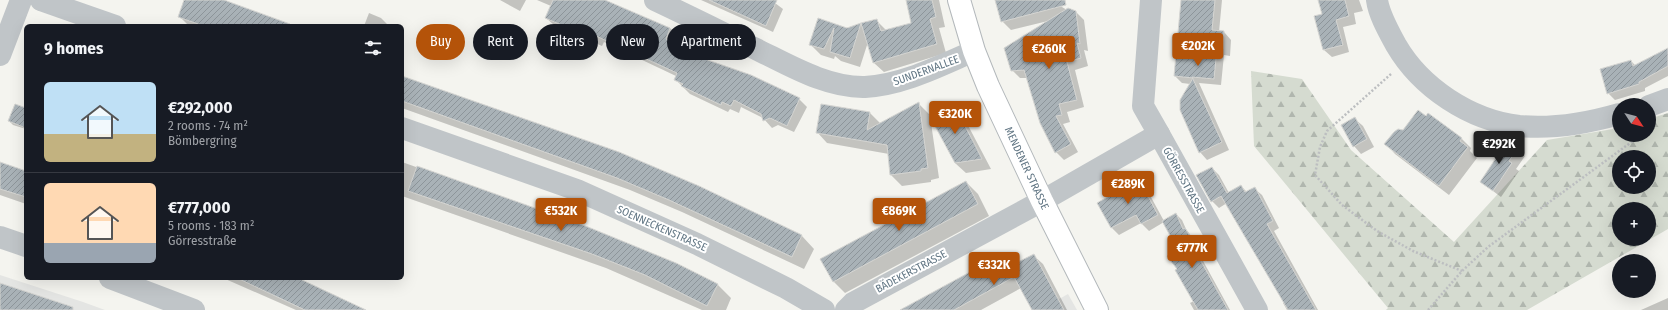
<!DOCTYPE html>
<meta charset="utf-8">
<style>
body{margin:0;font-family:"Fira Sans Condensed",sans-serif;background:#20242c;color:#f1f3f6;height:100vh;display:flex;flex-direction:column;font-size:15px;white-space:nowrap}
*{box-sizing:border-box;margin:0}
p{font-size:13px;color:#9ea1a6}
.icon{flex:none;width:22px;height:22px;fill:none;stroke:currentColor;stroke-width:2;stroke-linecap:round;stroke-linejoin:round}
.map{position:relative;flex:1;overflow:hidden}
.sheet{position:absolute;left:24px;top:24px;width:380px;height:256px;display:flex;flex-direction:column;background:#171b24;border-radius:6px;box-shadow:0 4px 16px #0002}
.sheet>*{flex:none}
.top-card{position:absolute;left:416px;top:24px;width:380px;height:36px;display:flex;gap:8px}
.needle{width:26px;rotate:126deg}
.controls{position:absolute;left:1612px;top:98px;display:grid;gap:8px}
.controls a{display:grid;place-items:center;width:44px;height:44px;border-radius:50%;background:#171b24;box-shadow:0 4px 16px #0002;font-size:20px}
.price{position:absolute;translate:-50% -34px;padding:0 9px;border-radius:4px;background:#b45309;color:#fff;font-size:13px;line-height:26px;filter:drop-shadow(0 1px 2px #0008)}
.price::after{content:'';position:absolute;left:50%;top:24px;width:12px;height:9px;margin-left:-6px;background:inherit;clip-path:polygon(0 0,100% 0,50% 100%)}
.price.active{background:#222;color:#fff}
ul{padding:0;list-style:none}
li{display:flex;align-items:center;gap:12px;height:100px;padding:0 20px}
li+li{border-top:1px solid #363941}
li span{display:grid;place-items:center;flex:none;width:112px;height:80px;border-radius:6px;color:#555}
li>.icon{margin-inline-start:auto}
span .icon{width:48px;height:48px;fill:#fffc;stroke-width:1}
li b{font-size:17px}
h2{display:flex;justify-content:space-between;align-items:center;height:48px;padding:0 20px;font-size:17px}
.chip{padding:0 14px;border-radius:18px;background:#171b24;box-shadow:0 4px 16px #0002;font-size:14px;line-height:36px}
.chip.active{background:#b45309;color:#fff}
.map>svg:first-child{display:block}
.built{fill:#e4e5e3}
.forest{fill:url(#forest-firs);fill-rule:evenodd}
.shadow{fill:#0003}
.building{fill:url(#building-hatch);stroke:#d5d5d2}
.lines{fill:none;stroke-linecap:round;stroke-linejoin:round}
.major-casing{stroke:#b3b8bb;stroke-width:24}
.path{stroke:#bcbec0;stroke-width:2.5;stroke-dasharray:2 2;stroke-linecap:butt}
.minor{stroke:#c0c5c8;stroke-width:22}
.major{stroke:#fff;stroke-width:22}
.labels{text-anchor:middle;stroke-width:4;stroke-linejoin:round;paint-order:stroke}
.street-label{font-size:11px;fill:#607583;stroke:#fff}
</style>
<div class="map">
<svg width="1668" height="310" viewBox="0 0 1668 310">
<defs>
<pattern id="forest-firs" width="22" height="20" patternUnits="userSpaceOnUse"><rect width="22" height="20" fill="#d5dbd0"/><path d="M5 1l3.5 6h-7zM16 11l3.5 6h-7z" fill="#b0b6ae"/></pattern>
<pattern id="building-hatch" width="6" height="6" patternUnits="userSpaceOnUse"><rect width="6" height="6" fill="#a9b2b7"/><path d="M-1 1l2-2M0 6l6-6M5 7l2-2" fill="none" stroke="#8d959a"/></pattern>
</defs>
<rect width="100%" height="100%" fill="#f4f4ef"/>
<g class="built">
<polygon points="0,275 83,302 105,310 0,310"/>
<polygon points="1068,294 1077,310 1040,310"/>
</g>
<path class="forest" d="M1251,71L1302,79L1351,150L1454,242L1547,140L1619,128V135H1649V119L1668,113V229L1527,310H1386L1388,308L1254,146ZM1619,157H1649V187H1619ZM1619,209H1649V239H1619Z"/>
<g class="shadow">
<polygon points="185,0 221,0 291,26 189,26 179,16"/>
<polygon points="500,0 526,0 520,11"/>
<polygon points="537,0 603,0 670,28 677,36 674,44 702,59 799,99 807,107 794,132 778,125 772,128 763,118 741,107 739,113 730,109 728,112 690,94 675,79 676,76 604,42 602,46 554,25 546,18 551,6"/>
<polygon points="701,0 771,0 783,9 773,32"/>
<polygon points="907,0 939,0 945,27 939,28 946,53 884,72 874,63 868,42 860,67 841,61 835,56 834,59 821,55 811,45 819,19 847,29 861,25 863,27 876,20 886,30 913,23"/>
<polygon points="997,0 1058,0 1057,4 1067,10 1076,12 1084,20 1088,51 1084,50 1088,66 1075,70 1084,107 1067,112 1070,122 1063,124 1078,152 1064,160 1056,152 1028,78 1020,78 1012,70 1048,21 1011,30 1002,21"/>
<polygon points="1182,0 1222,0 1219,32 1224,32 1231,40 1230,56 1224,55 1221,85 1199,83 1229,150 1207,160 1200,152 1190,84 1182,83 1175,76"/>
<polygon points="1319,0 1359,0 1363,11 1354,13 1356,24 1343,27 1349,52 1332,57 1324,50 1315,17 1323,15"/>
<polygon points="369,13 381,18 389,26 364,26"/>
<polygon points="1668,49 1668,76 1645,88 1645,91 1615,100 1608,93 1631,61 1636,66"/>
<polygon points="402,77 699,187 802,236 814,249 804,269 682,212 630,190 402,108"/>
<polygon points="919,104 930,115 952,104 962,114 991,169 966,173 955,163 930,116 939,178 931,180 931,182 902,186 891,175 889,154 827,143 817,132 822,105 870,113 881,124"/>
<polygon points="26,109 26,129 13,125 9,121"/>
<polygon points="1428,115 1462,139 1471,148 1470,151 1477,158 1449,195 1395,154 1386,144"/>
<polygon points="1355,119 1363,126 1374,147 1361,154 1354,146"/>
<polygon points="1518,148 1525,156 1516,169 1519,171 1501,197 1481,182 1500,155"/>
<polygon points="402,162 587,228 676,264 718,285 731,298 726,310 702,310 606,268 402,196"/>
<polygon points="0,164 26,172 26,204 0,195"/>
<polygon points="1212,168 1219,175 1229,193 1241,186 1247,192 1255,189 1262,195 1279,228 1274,231 1318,310 1287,310 1283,303 1285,302 1227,203 1219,208 1212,201"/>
<polygon points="1139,181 1146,188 1164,221 1176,214 1182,220 1186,229 1200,248 1197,250 1230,310 1194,310 1190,303 1194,301 1179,250 1164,222 1149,231 1141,223 1119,235 1112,228 1098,204"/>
<polygon points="966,182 978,194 989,216 845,293 833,281"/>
<polygon points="1005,254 1015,265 1033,255 1043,264 1067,310 1034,310 1021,288 981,310 902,310"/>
<polygon points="223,278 295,278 361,310 296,310"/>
<polygon points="1668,298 1668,310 1641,310"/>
</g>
<g class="building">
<polygon points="184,0 224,0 290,24 290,26 204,26 178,17"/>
<polygon points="553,0 605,0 670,28 666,39 702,58 751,75 800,98 787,126 770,118 763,121 761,114 734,100 731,106 722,102 721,105 681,86 683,84 674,80 677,73 596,36 595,39 545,18"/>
<polygon points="709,0 777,0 766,26"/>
<polygon points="906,0 932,0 936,17 930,19 937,44 873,63 861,23 877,19 881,31 911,23"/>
<polygon points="995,0 1065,0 1066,5 1001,22"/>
<polygon points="1181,0 1215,0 1212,30 1224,31 1223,49 1217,48 1214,79 1192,77 1222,142 1199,153 1180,110 1180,100 1193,78 1174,76"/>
<polygon points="1318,0 1345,0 1349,16 1336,20 1343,45 1323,50 1314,16 1322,14"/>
<polygon points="1068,8 1076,11 1080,44 1077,43 1081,58 1067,62 1077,100 1059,104 1062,115 1056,116 1071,144 1055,153 1040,123 1024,70 1011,71 1004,48"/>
<polygon points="818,18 847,28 861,23 850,58 830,52 834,28 824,49 809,45"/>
<polygon points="1668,48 1668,66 1639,82 1639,84 1607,94 1600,69 1631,60 1633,66"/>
<polygon points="402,76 619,152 699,186 802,235 792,257 669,200 617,178 402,101"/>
<polygon points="919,102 928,168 921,169 921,171 890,175 887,145 816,133 821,104 870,112 867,130"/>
<polygon points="952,102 973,141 982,159 955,163 929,115"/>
<polygon points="15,104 26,108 26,128 8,121"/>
<polygon points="1418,110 1426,116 1428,113 1462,138 1460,141 1468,147 1439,186 1384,144 1394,132 1398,129 1403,130"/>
<polygon points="1355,117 1367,139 1353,147 1341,125"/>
<polygon points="1505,139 1518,148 1509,161 1512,163 1493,191 1480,182 1498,155 1503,158 1496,152"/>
<polygon points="0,162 26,171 26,197 0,189"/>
<polygon points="417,166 588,227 676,263 718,284 707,306 645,275 592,254 408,191"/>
<polygon points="1212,167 1227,193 1241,185 1245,192 1255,187 1273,221 1267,224 1316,310 1288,310 1221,196 1211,202 1196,175"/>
<polygon points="1139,179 1158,215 1141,224 1136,215 1111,228 1097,203"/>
<polygon points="966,181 978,204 833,282 820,259"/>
<polygon points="1176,213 1183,229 1185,228 1194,242 1191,243 1228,310 1198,310 1175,270 1177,269 1167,256 1178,250 1162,221"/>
<polygon points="1005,253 1012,265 1034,254 1064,310 1032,310 1014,277 954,310 900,310"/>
<polygon points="237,278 298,278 366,310 305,310"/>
<polygon points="0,283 73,307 73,310 0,310"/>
</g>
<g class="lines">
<g class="major-casing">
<polyline id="major" points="959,0 974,51 988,86 1042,201 1097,310"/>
</g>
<g class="path">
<polyline points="1391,74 1327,131 1320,147 1315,175 1342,205 1377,231 1413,251 1462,271"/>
<polyline points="1428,310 1462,271 1488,247 1641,135"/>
</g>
<g class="minor">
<polyline points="41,0 115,26"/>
<path d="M655,0C689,16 723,33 756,49C789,65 827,88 865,87C903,85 939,66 974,51"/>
<path d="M1377,0C1379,15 1389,32 1396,45C1421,88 1470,120 1519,126C1552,129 1588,123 1619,114"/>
<polyline points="0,55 21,0"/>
<polyline points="1649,106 1668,99"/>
<polyline points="402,128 577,190 697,244 786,288 824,310"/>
<polyline points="1159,134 1257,310"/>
<polyline points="0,237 26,246"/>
<polyline points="110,278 194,310"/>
<polyline points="846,310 853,303 1042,201 1159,134 1143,106 1151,0"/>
</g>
<use href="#major" class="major"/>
</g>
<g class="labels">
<g class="street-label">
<text transform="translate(926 70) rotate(-20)" y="4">SUNDERNALLEE</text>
<text transform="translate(1027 168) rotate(65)" y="4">MENDENER STRASSE</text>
<text transform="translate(1184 180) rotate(61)" y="4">GÖRRESSTRASSE</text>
<text transform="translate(662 228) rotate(24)" y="4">SOENNECKENSTRASSE</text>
<text transform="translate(911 271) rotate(-28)" y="4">BÄDEKERSTRASSE</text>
</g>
</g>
</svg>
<div class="controls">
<a><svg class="needle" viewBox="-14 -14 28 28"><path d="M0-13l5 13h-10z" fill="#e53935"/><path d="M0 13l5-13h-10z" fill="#9ea1a6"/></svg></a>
<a><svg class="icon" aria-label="locate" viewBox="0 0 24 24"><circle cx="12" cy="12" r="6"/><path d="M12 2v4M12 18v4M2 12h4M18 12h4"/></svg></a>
<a>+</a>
<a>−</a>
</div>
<b class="price" style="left:1198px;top:67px">€202K</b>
<b class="price" style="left:1049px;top:70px">€260K</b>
<b class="price" style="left:955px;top:135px">€320K</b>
<b class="price active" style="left:1499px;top:165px">€292K</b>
<b class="price" style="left:1128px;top:205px">€289K</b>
<b class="price" style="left:561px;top:232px">€532K</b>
<b class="price" style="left:899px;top:232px">€869K</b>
<b class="price" style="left:1192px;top:269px">€777K</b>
<b class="price" style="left:994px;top:286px">€332K</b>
<div class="top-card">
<a class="chip active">Buy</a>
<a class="chip">Rent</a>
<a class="chip">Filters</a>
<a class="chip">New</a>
<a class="chip">Apartment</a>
</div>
<section class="sheet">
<h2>9 homes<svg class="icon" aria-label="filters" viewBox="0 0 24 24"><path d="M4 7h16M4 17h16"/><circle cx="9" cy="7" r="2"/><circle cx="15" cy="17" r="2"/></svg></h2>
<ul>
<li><span style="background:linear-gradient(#bfe0f5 65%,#c2b280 0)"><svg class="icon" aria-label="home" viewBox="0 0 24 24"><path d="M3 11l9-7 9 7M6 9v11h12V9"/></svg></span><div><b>€292,000</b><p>2 rooms · 74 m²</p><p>Bömbergring</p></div></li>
<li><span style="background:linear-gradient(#ffd9b3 75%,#9aa5b1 0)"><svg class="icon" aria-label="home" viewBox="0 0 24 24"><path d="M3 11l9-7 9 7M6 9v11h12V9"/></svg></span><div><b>€777,000</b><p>5 rooms · 183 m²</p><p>Görresstraße</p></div></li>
</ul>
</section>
</div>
